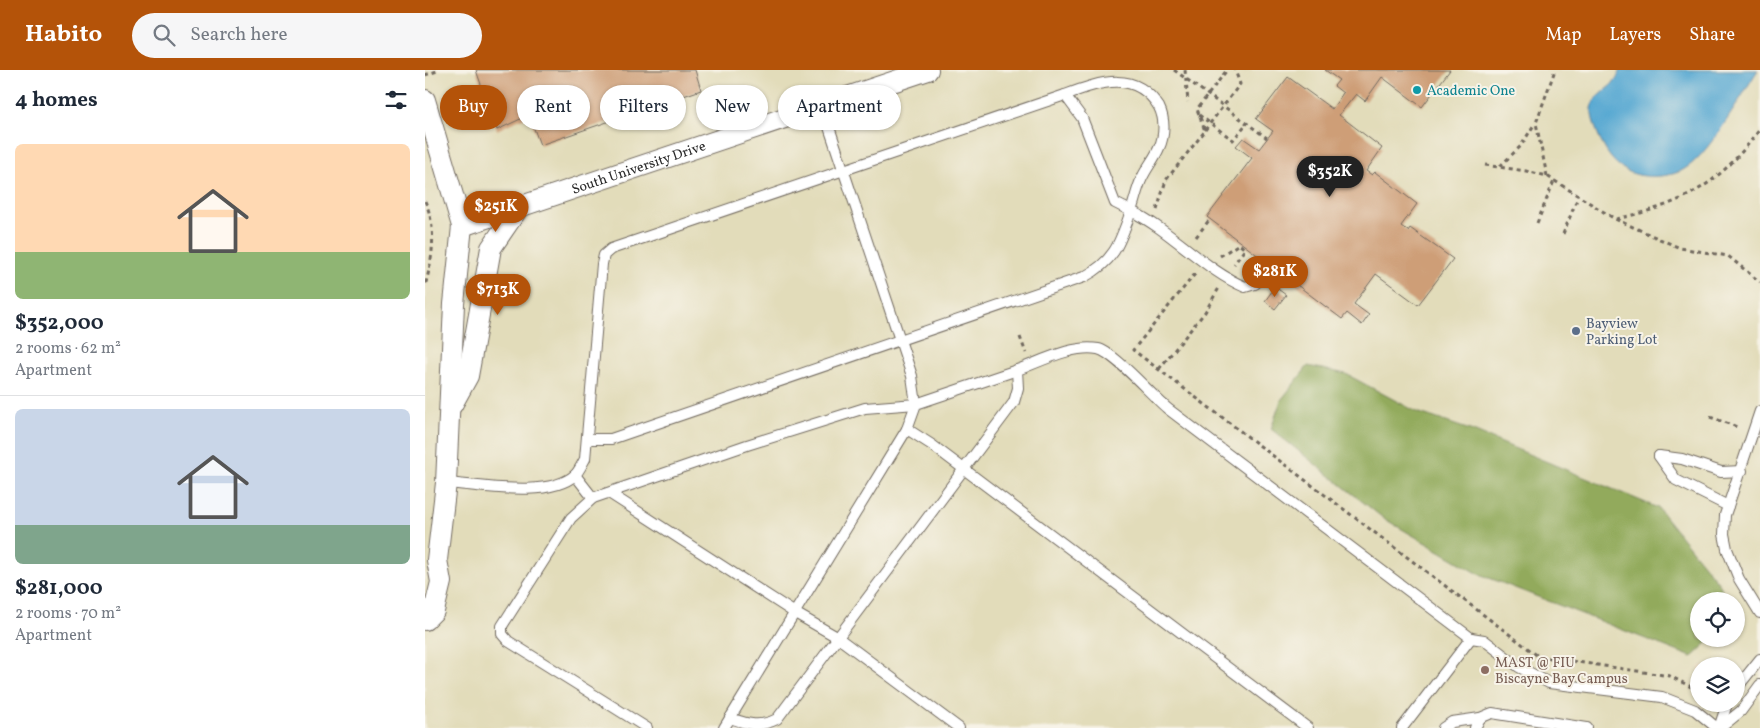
<!DOCTYPE html>
<meta charset="utf-8">
<style>
body{margin:0;font-family:Vollkorn,serif;background:#f6f6f7;color:#1f2937;height:100vh;display:flex;flex-direction:column;font-size:19px;white-space:nowrap}
*{box-sizing:border-box;margin:0}
p{font-size:16px;color:#747a83}
.icon{flex:none;width:28px;height:28px;fill:none;stroke:currentColor;stroke-width:2;stroke-linecap:round;stroke-linejoin:round}
.map{position:relative;flex:1;overflow:hidden}
.side{display:flex;flex-direction:column;background:#fff;width:425px}
.side>*{flex:none}
.top-card{position:absolute;left:15px;top:15px;width:475px;height:45px;display:flex;gap:10px}
.fabs{position:absolute;left:1265px;top:522px;display:grid;gap:10px}
.fabs a{display:grid;place-items:center;width:55px;height:55px;border-radius:50%;background:#fff;box-shadow:0 1px 4px #0004;font-size:25px}
.price{position:absolute;translate:-50% -42px;padding:0 11px;border-radius:18px;background:#b45309;color:#fff;font-size:16px;line-height:32px;filter:drop-shadow(0 1px 2px #0008)}
.price::after{content:'';position:absolute;left:50%;top:30px;width:15px;height:11px;margin-left:-8px;background:inherit;clip-path:polygon(0 0,100% 0,50% 100%)}
.price.selected{background:#222;color:#fff}
ul{padding:0;list-style:none}
li{display:grid;align-content:center;gap:10px;height:265px;padding:0 15px}
li+li{border-top:1px solid #e0e1e3}
li span{display:grid;place-items:center;height:155px;border-radius:8px;color:#555}
li>.icon{margin-inline-start:auto}
span .icon{width:90px;height:90px;fill:#fffc;stroke-width:1}
li b{font-size:21px}
h2{display:flex;justify-content:space-between;align-items:center;height:60px;padding:0 15px;font-size:21px}
.tag{padding:0 18px;border-radius:22px;background:#fff;box-shadow:0 1px 4px #0004;font-size:18px;line-height:45px}
.tag.selected{background:#b45309;color:#fff}
header{display:flex;align-items:center;gap:30px;box-sizing:border-box;height:70px;padding:0 25px;background:#b45309;color:#fff}
header strong{font-size:24px}
nav{display:flex;gap:28px;margin-inline-start:auto;font-size:18px}
.search{width:350px;height:45px;background:#f6f6f7;display:flex;align-items:center;gap:12px;box-sizing:border-box;padding:0 18px;border-radius:28px;color:#747a83;font-size:19px}
main{display:flex;flex:1;min-height:0}
.map>svg:first-child{display:block}
.built{fill:#e2dcba;fill-rule:evenodd}
.forest{fill:#92aa5b;stroke:#5e6a43}
.water{fill:#57a8d2;stroke:#416a7e}
.building{fill:#ce9e77}
.lines{fill:none;stroke-linecap:round;stroke-linejoin:round}
.lane-casing{stroke:#71695f;stroke-width:12}
.street-casing{stroke:#71695f;stroke-width:22}
.path{stroke:#71695f;stroke-width:3;stroke-dasharray:4 4;stroke-linecap:butt}
.lane{stroke:#fff;stroke-width:10}
.street{stroke:#fff;stroke-width:20}
.culture-dot{fill:#0f9aa8;stroke:#f7f3e8;stroke-width:2}
.service-dot{fill:#5c6f8a;stroke:#f7f3e8;stroke-width:2}
.education-dot{fill:#8d6e63;stroke:#f7f3e8;stroke-width:2}
.labels{text-anchor:middle;stroke-width:4;stroke-linejoin:round;paint-order:stroke}
.culture-label{font-size:14px;fill:#0d838f;stroke:#f7f3e8;text-anchor:start}
.street-label{font-size:14px;fill:#2b2b2b;stroke:#f7f3e8}
.service-label{font-size:14px;fill:#4e5e75;stroke:#f7f3e8;text-anchor:start}
.education-label{font-size:14px;fill:#785e54;stroke:#f7f3e8;text-anchor:start}
</style>
<header>
<strong>Habito</strong>
<div class="search"><svg class="icon" aria-label="search" viewBox="0 0 24 24"><circle cx="10" cy="10" r="6"/><path d="M15 15l6 6"/></svg>Search here</div>
<nav><a>Map</a><a>Layers</a><a>Share</a></nav>
</header>
<main>
<section class="side">
<h2>4 homes<svg class="icon" aria-label="filters" viewBox="0 0 24 24"><path d="M4 7h16M4 17h16"/><circle cx="9" cy="7" r="2"/><circle cx="15" cy="17" r="2"/></svg></h2>
<ul>
<li><span style="background:linear-gradient(#ffd9b3 70%,#8fb573 0)"><svg class="icon" aria-label="home" viewBox="0 0 24 24"><path d="M3 11l9-7 9 7M6 9v11h12V9"/></svg></span><div><b>$352,000</b><p>2 rooms · 62 m²</p><p>Apartment</p></div></li>
<li><span style="background:linear-gradient(#c9d6e8 75%,#7fa58c 0)"><svg class="icon" aria-label="home" viewBox="0 0 24 24"><path d="M3 11l9-7 9 7M6 9v11h12V9"/></svg></span><div><b>$281,000</b><p>2 rooms · 70 m²</p><p>Apartment</p></div></li>
</ul>
</section>
<div class="map">
<svg width="1335" height="658" viewBox="0 0 1335 658">
<rect width="100%" height="100%" fill="#f7f3e8"/>
<filter id="ink" filterUnits="userSpaceOnUse"><feTurbulence type="fractalNoise" baseFrequency=".02" numOctaves="2"/><feDisplacementMap in="SourceGraphic" scale="10" xChannelSelector="R" yChannelSelector="G"/><feConvolveMatrix kernelMatrix="1 2 1 2 8 2 1 2 1" color-interpolation-filters="sRGB"/></filter>
<filter id="wash" filterUnits="userSpaceOnUse"><feTurbulence type="fractalNoise" baseFrequency=".0096" numOctaves="4" result="noise"/><feDisplacementMap in="SourceGraphic" scale="20" xChannelSelector="R" yChannelSelector="G"/><feGaussianBlur stdDeviation="1.12" result="paint"/><feColorMatrix in="noise" values="0 0 0 0 0 0 0 0 0 0 0 0 0 0 0 0 0 1.4 0 .05"/><feComposite in="paint" operator="in"/></filter>
<g filter="url(#wash)">
<rect width="100%" height="100%" fill="#f2ddc0"/>
<path class="built" d="M0,0H1335V658H0ZM1274,531H1311V569H1274ZM1274,596H1311V634H1274Z"/>
<polygon class="forest" points="883,296 921,304 992,342 1048,361 1233,438 1295,515 1300,531 1274,531 1274,569 1286,569 1267,587 1054,504 958,448 846,359 856,330"/>
<path class="water" d="M1196,0H1333C1316,26 1286,82 1261,98C1254,103 1245,105 1236,106C1203,109 1185,95 1173,64C1170,57 1166,46 1167,39C1168,26 1181,21 1188,13C1191,9 1194,4 1196,0Z"/>
<g id="blocks">
<g class="building">
<polygon points="51,0 270,0 276,20 115,75 104,45 72,60"/>
<polygon points="900,0 1025,0 997,37 957,7 940,31 931,24 914,45 957,78 941,101 947,105 950,102 992,134 976,156 983,161 985,158 1028,189 993,235 951,204 929,234 944,245 937,255 922,243 917,249 782,147 827,88 811,76 818,68 834,79 848,61 831,49 863,7 907,39 918,23 909,16 914,10"/>
<polygon points="850,217 861,225 850,239 840,231"/>
</g>
</g>
</g>
<g filter="url(#ink)">
<use href="#blocks" fill-opacity="0" stroke="#71695f" stroke-width="1"/>
<g class="lines">
<g class="lane-casing">
<g id="lane">
<path d="M640,25C677,11 711,0 734,37C740,49 740,65 734,78C730,88 722,97 717,108C712,118 710,130 706,141C747,161 781,201 820,217L830,214L845,197"/>
<polyline points="1335,341 1300,445 1299,464 1302,479 1314,509 1335,543"/>
<polyline points="482,359 507,375 883,658"/>
<polyline points="1234,386 1251,410 1303,436"/>
<polyline points="1234,386 1257,389 1296,402 1317,401"/>
<polyline points="150,405 168,428"/>
<path d="M21,413C55,415 123,429 150,405C154,401 157,394 160,389L177,194L179,185L186,179L640,25L657,48L690,133L706,141C695,172 690,191 659,207L186,369H163"/>
<polyline points="184,423 370,543 412,567 534,658"/>
<polyline points="1046,568 1059,570 1094,597 1124,613 1237,627 1270,640 1292,658"/>
<polyline points="1311,619 1335,589"/>
<path d="M305,648C323,654 334,658 352,649L589,332L593,318L592,300C615,292 648,274 673,279C689,282 728,327 743,339L1046,568L977,658"/>
<polyline points="1055,648 1067,643 1162,658"/>
<polyline points="222,658 83,571 77,564 77,556 146,448 168,428 322,375 440,338 491,334 487,306 397,36"/>
<polyline points="299,658 482,359 491,334 592,300"/>
<polyline points="1018,658 1027,652 1055,648 1050,658"/>
<polyline points="1294,658 1302,634"/>
<polyline points="1295,658 1316,641 1335,615"/>
</g>
</g>
<g class="street-casing">
<g id="street">
<polyline points="0,30 37,156 29,234 21,413 12,490 16,512 9,541 0,550"/>
<path id="s1" d="M37,156L503,0"/>
<polyline points="27,335 43,306 66,178 94,137"/>
</g>
</g>
<g class="path">
<polyline points="749,0 842,68"/>
<polyline points="760,0 763,32"/>
<polyline points="0,5 15,0"/>
<polyline points="774,45 808,70 822,53"/>
<polyline points="780,60 815,14 810,0"/>
<polyline points="1060,95 1101,101 1122,106 1190,149 1255,178 1303,186 1335,212"/>
<polyline points="1075,96 1096,76 1110,53"/>
<polyline points="1122,106 1111,53 1130,0"/>
<path d="M0,131C12,158 8,188 0,216"/>
<polyline points="732,140 741,110 780,61 772,39 802,0"/>
<path d="M1191,149C1259,134 1293,116 1335,59"/>
<polyline points="1112,153 1129,111"/>
<polyline points="1138,164 1153,127"/>
<polyline points="771,167 785,149"/>
<polyline points="795,186 814,174 820,179 809,194"/>
<polyline points="770,204 708,280 1113,586 1245,606 1274,621"/>
<polyline points="595,267 601,283"/>
<polyline points="734,299 780,242 794,218"/>
<polyline points="1285,347 1315,358"/>
</g>
<use href="#lane" class="lane"/>
<use href="#street" class="street"/>
</g>
</g>
<circle class="culture-dot" cx="992" cy="20" r="5"/>
<circle class="service-dot" cx="1151" cy="261" r="5"/>
<circle class="education-dot" cx="1060" cy="600" r="5"/>
<g class="labels">
<g class="culture-label">
<text x="1002" y="25">Academic One</text>
</g>
<g class="street-label">
<text dy="5" stroke="none"><textPath href="#s1" startOffset="186">South University Drive</textPath></text>
</g>
<g class="service-label">
<text x="1161" y="258">Bayview<tspan x="1161" dy="16">Parking Lot</tspan></text>
</g>
<g class="education-label">
<text x="1070" y="597">MAST @ FIU<tspan x="1070" dy="16">Biscayne Bay Campus</tspan></text>
</g>
</g>
</svg>
<div class="fabs">
<a><svg class="icon" aria-label="locate" viewBox="0 0 24 24"><circle cx="12" cy="12" r="6"/><path d="M12 2v4M12 18v4M2 12h4M18 12h4"/></svg></a>
<a><svg class="icon" aria-label="layers" viewBox="0 0 24 24"><path d="M12 4l9 5-9 5-9-5zM3 14l9 5 9-5"/></svg></a>
</div>
<b class="price selected" style="left:905px;top:128px">$352K</b>
<b class="price" style="left:71px;top:163px">$251K</b>
<b class="price" style="left:850px;top:228px">$281K</b>
<b class="price" style="left:73px;top:246px">$713K</b>
<div class="top-card">
<a class="tag selected">Buy</a>
<a class="tag">Rent</a>
<a class="tag">Filters</a>
<a class="tag">New</a>
<a class="tag">Apartment</a>
</div>
</div>
</main>
